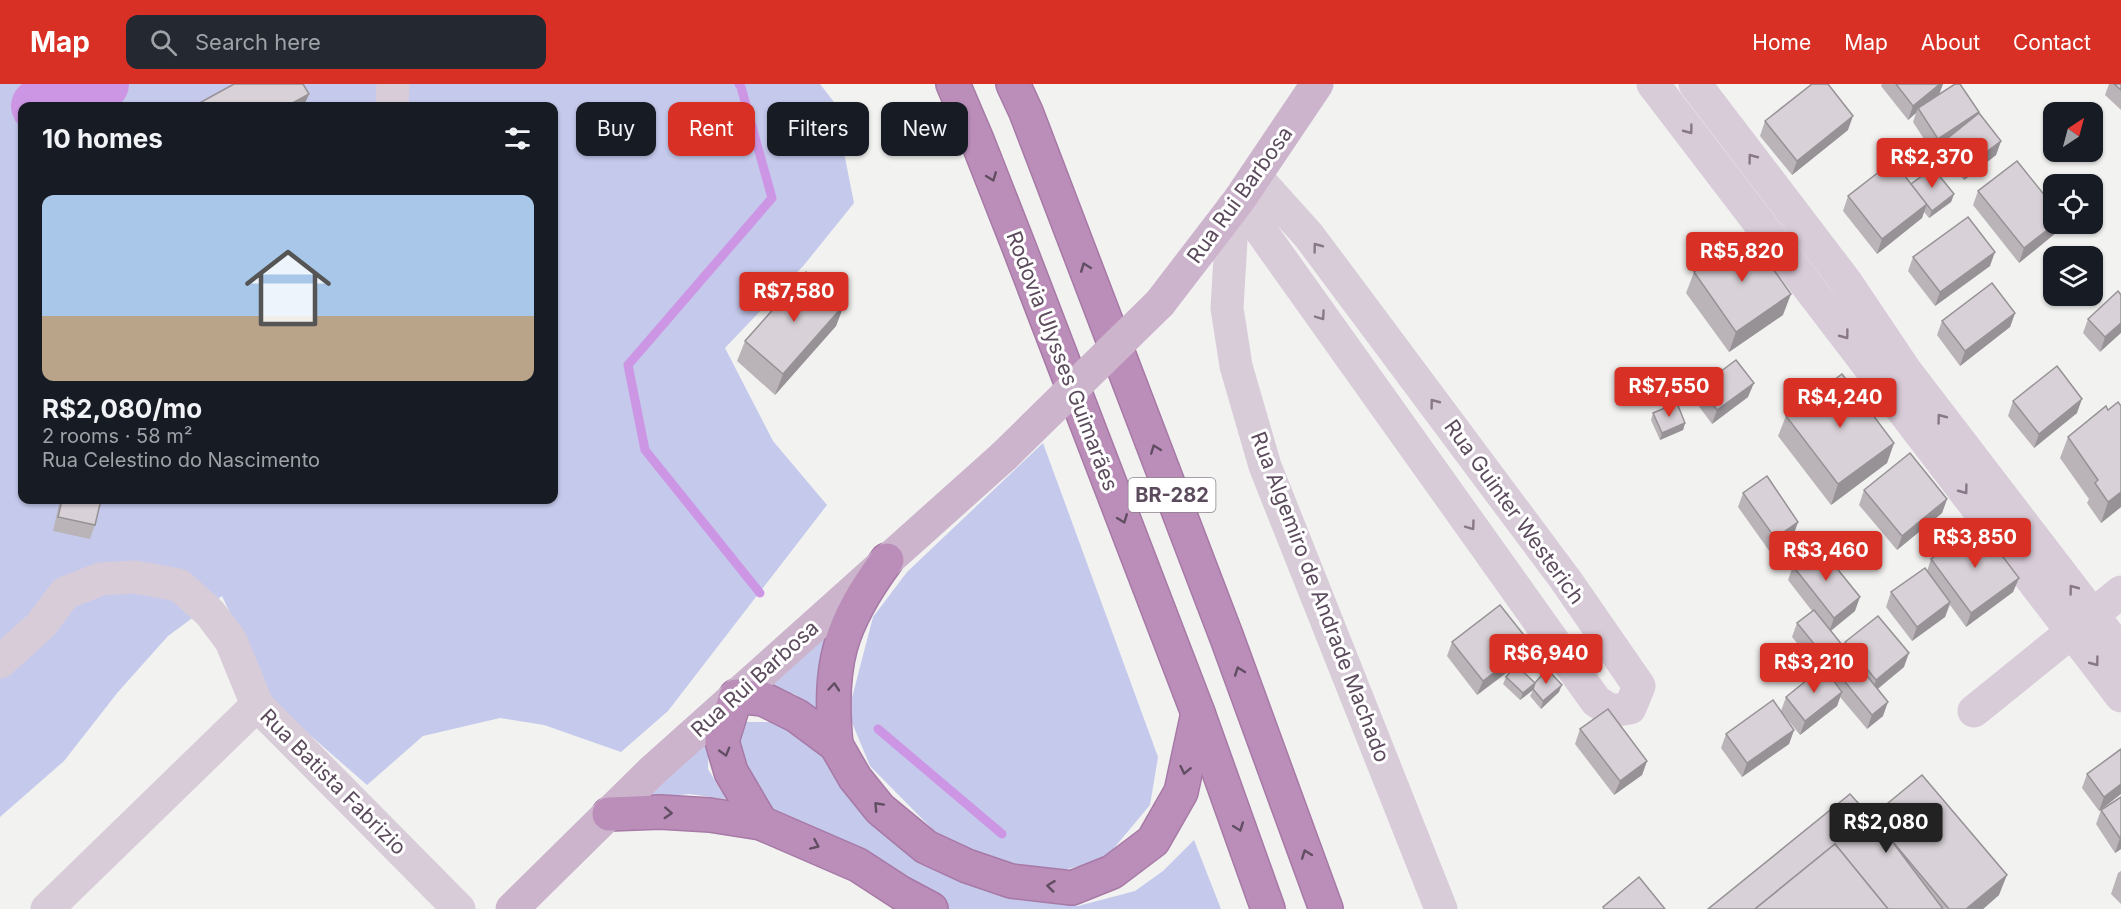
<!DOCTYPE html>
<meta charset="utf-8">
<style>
body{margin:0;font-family:Inter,sans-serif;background:#242831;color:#f1f3f6;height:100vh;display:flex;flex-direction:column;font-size:22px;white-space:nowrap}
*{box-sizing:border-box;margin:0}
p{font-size:20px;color:#9ea1a6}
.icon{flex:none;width:33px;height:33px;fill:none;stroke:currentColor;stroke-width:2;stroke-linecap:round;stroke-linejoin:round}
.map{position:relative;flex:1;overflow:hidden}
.panel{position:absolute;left:18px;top:18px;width:540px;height:402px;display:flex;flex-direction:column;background:#171b24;border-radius:12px;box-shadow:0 2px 4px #0004}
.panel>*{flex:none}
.hud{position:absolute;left:576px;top:18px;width:570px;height:54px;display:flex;gap:12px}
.needle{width:39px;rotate:36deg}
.buttons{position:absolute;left:2043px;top:18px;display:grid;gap:12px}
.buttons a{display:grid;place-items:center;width:60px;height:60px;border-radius:12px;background:#171b24;box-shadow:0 2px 4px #0004;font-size:30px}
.price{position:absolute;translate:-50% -51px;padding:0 14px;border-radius:6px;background:#d93025;color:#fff;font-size:20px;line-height:39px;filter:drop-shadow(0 2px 3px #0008)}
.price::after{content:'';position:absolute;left:50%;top:36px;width:18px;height:14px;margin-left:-9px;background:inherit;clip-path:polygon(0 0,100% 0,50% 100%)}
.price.current{background:#222;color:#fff}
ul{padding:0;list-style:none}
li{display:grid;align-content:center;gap:12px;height:318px;padding:0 24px}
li+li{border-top:2px solid #363941}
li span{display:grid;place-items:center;height:186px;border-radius:12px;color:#555}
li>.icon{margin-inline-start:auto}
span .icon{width:108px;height:108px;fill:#fffc;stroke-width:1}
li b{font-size:26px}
h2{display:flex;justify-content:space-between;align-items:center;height:72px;padding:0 24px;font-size:26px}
.tag{padding:0 21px;border-radius:12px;background:#171b24;box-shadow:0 2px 4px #0004;font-size:21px;line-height:54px}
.tag.current{background:#d93025;color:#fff}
header{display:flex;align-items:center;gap:36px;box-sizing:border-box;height:84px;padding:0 30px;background:#d93025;color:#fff}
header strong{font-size:28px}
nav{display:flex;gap:33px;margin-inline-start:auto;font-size:21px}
.search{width:420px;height:54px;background:#242831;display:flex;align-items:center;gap:15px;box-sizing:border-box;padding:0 21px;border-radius:12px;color:#9ea1a6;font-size:22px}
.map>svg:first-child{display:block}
.green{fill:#c5c9ec;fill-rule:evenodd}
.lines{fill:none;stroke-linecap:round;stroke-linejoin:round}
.stream{stroke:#cd96e5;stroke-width:9}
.river{stroke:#cd96e5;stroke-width:54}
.highway-casing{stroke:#a779a6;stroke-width:36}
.minor{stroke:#d9ccd9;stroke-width:33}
.major{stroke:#cdb4cd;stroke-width:33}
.highway{stroke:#bb8eba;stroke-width:33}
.major-bridge{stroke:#cdb4cd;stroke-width:33}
.wall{fill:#bab4b9}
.shaded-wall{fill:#979296}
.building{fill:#d8d1d7;stroke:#979296;stroke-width:1.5}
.oneway{stroke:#887888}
.oneway2{stroke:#614e62}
.labels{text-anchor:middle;stroke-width:6;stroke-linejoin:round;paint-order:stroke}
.shield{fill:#fff;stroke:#8d818e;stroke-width:1.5}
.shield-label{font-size:20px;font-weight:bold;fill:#5c4b5d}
.street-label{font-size:21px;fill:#5c4b5d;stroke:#fff}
</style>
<header>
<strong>Map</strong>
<div class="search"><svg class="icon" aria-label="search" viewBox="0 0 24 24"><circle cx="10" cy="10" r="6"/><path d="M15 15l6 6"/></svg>Search here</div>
<nav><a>Home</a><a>Map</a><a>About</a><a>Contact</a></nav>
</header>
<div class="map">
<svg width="2121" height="825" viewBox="0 0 2121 825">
<rect width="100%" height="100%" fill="#f2f3f1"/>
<g class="green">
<path d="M0,0H820L834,18L854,119L804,181L725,264L773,357L827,421L668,627L621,668L544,641L500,634L423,652L367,701L272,618L222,512L168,552L118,608L64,677L0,733ZM22,22H554V416H22Z"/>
<polygon points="1043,359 1158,673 1150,721 1104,776 1055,788 995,778 942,755 870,682 848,629 873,533 907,488"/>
<polygon points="832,543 821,630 794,610 763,607"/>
<polygon points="744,638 772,638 808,651 985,801 1078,822 1135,807 1163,787 1194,756 1221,825 940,825 779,733 754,706 737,661"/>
<polygon points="709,655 708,685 726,715 689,710 638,716"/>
</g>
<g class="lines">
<g class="stream">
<polyline points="739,0 741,3 772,114 628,281 645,366 760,509"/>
<polyline points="878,645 1002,750"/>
</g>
<polyline class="river" points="38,22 102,0"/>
<g class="highway-casing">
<g id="highway">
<polyline points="953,0 977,56 1019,163 1198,629 1268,825"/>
<polyline points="1013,0 1026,28 1227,554 1326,825"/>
<path d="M836,661C828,581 839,541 887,476"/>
<polyline points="609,730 660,728 710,731 761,739 858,781 901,809 931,825"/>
<polyline points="761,739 731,688 722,657 736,612 763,615 797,632 836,661 855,694 880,725 926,763 967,782 1011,797 1072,804 1112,788 1153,757 1181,708 1198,629"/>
</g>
</g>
<g class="minor">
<polyline points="1653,0 2121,612"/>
<polyline points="1695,0 1846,198 1905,286 2121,568"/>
<polyline points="392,22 393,0"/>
<polyline points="1239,116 1596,617 1611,627 1630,624 1639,602 1565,495 1309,152 1255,92"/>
<polyline points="1233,123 1227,224 1236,282 1265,382 1441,825"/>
<polyline points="0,578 41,541 65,509 101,495 134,493 179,501 210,529 231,557 257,621 459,825"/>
<polyline points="1974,627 2121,508"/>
<polyline points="47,825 257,621"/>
</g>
<g class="major">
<polyline points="1160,219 1239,116 1317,0"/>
<polyline points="512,825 652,687 1004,372"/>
</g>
<use href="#highway" class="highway"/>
<polyline class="major-bridge" points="1004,372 1160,219"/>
</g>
<g class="wall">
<polygon points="1882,0 1943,0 1939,10 1979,28 1978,31 2001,57 1996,71 1964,96 1942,68 1945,61 1933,69 1913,38 1916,29 1908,36 1881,2"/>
<polygon points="2109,0 2121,0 2121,26 2105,11"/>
<polygon points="1765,37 1848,46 1792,91 1760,52"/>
<polygon points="1911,100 1954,110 1951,118 1929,134 1924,128 1922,134 1877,170 1843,127 1848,112"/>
<polygon points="1978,107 2054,140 2060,140 2057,148 2019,179 1973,121"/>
<polygon points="1913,173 1990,182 1935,222 1908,187"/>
<polygon points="1694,188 1783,231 1729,268 1686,209"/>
<polygon points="2121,211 2100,268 2083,249 2088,235"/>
<polygon points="844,221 836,242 775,311 737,277 745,257"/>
<polygon points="2015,229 2010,243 1960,282 1937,251 1942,237"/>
<polygon points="1700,303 1748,313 1712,340 1695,317"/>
<polygon points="2013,317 2077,329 2034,364 2008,332"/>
<polygon points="2121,322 2121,423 2101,439 2087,419 2089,415 2060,374 2068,353 2108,326"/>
<polygon points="1653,329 1685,339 1683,346 1660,356 1651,336"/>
<polygon points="1786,332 1894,359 1887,379 1831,421 1778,352"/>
<polygon points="1864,406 1947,415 1942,429 1897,466 1859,421"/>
<polygon points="1743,409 1798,438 1793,452 1770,468 1738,423"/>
<polygon points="60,416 101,416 95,441 90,455 53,447"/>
<polygon points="1931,475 2019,494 2013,508 1966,543 1950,521 1945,533 1912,557 1886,523 1891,508 1927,487"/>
<polygon points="1793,482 1855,527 1831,547 1844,563 1845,558 1904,583 1878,605 1883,632 1867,645 1840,613 1837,622 1800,651 1781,627 1786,613 1819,586 1792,553 1797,539 1812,527 1788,496"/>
<polygon points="1452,558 1526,574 1477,611 1447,572"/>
<polygon points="1506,593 1535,599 1559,608 1541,625 1530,612 1533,606 1520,616 1503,600"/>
<polygon points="1580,645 1647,677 1642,691 1614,711 1575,660"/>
<polygon points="1794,646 1789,660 1742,693 1721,664 1726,650"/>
<polygon points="2121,665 2121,710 2099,727 2082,704 2087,690"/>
<polygon points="2121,713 2121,765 2115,769 2096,740 2101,726"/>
<polygon points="1871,733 1999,811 1983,825 1708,825"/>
<polygon points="2121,787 2121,820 2111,810 2118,789"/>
</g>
<g class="shaded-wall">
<polygon points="1940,0 1943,0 1939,11 1918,24 1916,29 1908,36 1913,22"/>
<polygon points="309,10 304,22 287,22"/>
<polygon points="1979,28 1973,42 1948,54 1945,61 1933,69 1938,55"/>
<polygon points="1853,32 1848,46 1792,91 1797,77"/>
<polygon points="2001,57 1996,71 1964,96 1969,81"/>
<polygon points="1954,110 1951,118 1929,134 1932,127"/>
<polygon points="1927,120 1922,134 1877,170 1882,155"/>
<polygon points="2055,140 2060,140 2057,148 2019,179 2024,164"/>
<polygon points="1995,168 1990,182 1935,222 1940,208"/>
<polygon points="1791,210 1783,231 1729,268 1736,248"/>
<polygon points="844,221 836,242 775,311 783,290"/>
<polygon points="2015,229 2010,243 1960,282 1965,267"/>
<polygon points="2121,239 2121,249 2100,268 2105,253"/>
<polygon points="1754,299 1748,313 1712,340 1717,326"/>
<polygon points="2082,315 2077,329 2034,364 2039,350"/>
<polygon points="1685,339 1683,346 1660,356 1662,349"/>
<polygon points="1894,359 1887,379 1831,421 1838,400"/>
<polygon points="2121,408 2121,423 2101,439 2108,418"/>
<polygon points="1947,415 1942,429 1897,466 1902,452"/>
<polygon points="1798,438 1793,452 1770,468 1775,454"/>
<polygon points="2019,494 2013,508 1966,543 1971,529"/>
<polygon points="1860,513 1855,527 1829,548 1834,534"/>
<polygon points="1950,518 1945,533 1912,557 1917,543"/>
<polygon points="1531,560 1526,574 1477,611 1483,597"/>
<polygon points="1909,569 1904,583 1871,610 1876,596"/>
<polygon points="1535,599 1533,606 1520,616 1523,609"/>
<polygon points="1562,601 1559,608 1541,625 1543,617"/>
<polygon points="1842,608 1837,622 1800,651 1805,637"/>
<polygon points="1888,618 1883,632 1867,645 1872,631"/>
<polygon points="1794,646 1789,660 1742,693 1747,679"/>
<polygon points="1647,677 1642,691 1614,711 1620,697"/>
<polygon points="2121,700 2121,710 2099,727 2104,713"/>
<polygon points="2120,754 2121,754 2121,765 2115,769"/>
<polygon points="2007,791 1999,811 1983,825 1966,825"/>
</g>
<g class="building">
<polygon points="234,0 303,0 309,10 287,22 194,22"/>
<polygon points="1812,0 1828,0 1853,32 1797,77 1765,37"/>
<polygon points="1896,0 1940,0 1913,22"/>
<polygon points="1955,0 1960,0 1979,28 1938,55 1918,24"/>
<polygon points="2114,0 2121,0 2121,6"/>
<polygon points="1979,29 2001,57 1969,81 1948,54"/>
<polygon points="1893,77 1927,120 1882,155 1848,112"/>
<polygon points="2017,77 2054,123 2054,140 2055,140 2024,164 1978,107"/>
<polygon points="1933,84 1954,110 1932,127 1911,100"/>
<polygon points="1968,133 1995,168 1940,208 1913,173"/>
<polygon points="1748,150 1791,210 1736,248 1694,188"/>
<polygon points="806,188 844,221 783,290 745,257"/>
<polygon points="1992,199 2015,229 1965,267 1942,237"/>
<polygon points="2118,207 2121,211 2121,239 2105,253 2088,235"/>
<polygon points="1736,276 1754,299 1717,326 1700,303"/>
<polygon points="2057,282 2082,315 2039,350 2013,317"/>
<polygon points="1842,290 1894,359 1838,400 1786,332"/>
<polygon points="2118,318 2121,322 2121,408 2108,418 2095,399 2098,396 2068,353 2106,322 2108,326"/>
<polygon points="1677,319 1685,339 1662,349 1653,329"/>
<polygon points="1910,369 1947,415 1902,452 1864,406"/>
<polygon points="1767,392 1798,438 1775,454 1743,409"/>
<polygon points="62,416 101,416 95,441 58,433"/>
<polygon points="1978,440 2019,494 1971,529 1931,475"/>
<polygon points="1818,461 1860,513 1834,534 1793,482"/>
<polygon points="1925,484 1950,518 1917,543 1891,508"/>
<polygon points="1500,521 1531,560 1483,597 1452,558"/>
<polygon points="1814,526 1888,618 1872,631 1797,539"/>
<polygon points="1878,532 1909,569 1876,596 1845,558"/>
<polygon points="1516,581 1535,599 1523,609 1506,593"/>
<polygon points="1823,583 1842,608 1805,637 1786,613"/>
<polygon points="1547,585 1562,601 1543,617 1533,605 1535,599"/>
<polygon points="1773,616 1794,646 1747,679 1726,650"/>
<polygon points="1608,625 1647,677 1620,697 1580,645"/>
<polygon points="2121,665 2121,700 2104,713 2087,690"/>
<polygon points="1922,691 2007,791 1966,825 1949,825 1888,752 1943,825 1888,825 1835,760 1755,825 1708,825 1850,710 1871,733"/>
<polygon points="2121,713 2121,754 2120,754 2101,726"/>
<polygon points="1835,760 1888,825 1755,825"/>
<polygon points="1639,793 1665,825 1604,825 1603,823"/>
</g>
<defs><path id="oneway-chevron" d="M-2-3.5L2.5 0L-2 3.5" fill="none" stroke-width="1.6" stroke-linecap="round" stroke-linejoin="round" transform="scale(1.5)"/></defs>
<g class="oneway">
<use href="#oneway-chevron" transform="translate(1689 46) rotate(53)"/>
<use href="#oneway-chevron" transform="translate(1752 74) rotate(-127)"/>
<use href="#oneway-chevron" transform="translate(1317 163) rotate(-127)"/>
<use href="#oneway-chevron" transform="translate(1321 232) rotate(55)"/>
<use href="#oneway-chevron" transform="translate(1845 251) rotate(53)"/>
<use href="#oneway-chevron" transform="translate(1434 319) rotate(-127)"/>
<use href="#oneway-chevron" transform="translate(1941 334) rotate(-127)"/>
<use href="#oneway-chevron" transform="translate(1964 406) rotate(53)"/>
<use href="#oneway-chevron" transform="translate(1471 442) rotate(54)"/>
<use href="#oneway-chevron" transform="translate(2073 505) rotate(-127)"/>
<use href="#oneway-chevron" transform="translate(2095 578) rotate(53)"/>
</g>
<g class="oneway2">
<use href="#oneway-chevron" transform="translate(992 93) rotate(69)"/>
<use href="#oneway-chevron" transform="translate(1085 183) rotate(-111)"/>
<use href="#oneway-chevron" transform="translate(1155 365) rotate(-111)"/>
<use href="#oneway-chevron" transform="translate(1123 435) rotate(69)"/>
<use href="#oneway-chevron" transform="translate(1239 587) rotate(-110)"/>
<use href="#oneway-chevron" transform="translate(834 603) rotate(-85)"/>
<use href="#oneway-chevron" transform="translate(725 668) rotate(74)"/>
<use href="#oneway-chevron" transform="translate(1185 686) rotate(102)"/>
<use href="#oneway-chevron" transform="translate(878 722) rotate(-133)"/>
<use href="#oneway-chevron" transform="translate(668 729) rotate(3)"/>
<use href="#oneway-chevron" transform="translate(1239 743) rotate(70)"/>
<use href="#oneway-chevron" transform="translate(815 761) rotate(24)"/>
<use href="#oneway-chevron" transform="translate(1306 770) rotate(-110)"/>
<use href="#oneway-chevron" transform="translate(1051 802) rotate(-173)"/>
</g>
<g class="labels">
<rect class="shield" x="1128.5" y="394" width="87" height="34" rx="4.5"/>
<g class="shield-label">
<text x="1172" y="418">BR-282</text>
</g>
<g class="street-label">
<text transform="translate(1240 111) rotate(-54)" y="7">Rua Rui Barbosa</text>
<text transform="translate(1062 277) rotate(69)" y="7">Rodovia Ulysses Guimarães</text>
<text transform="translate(1514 428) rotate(54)" y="7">Rua Guinter Westerich</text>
<text transform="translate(1320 513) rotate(69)" y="7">Rua Algemiro de Andrade Machado</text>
<text transform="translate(755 595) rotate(-42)" y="7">Rua Rui Barbosa</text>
<text transform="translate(333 698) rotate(45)" y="7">Rua Batista Fabrizio</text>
</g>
</g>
</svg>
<div class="buttons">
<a><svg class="needle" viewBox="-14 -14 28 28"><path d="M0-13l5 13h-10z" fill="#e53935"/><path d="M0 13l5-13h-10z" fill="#9ea1a6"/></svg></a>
<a><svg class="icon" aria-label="locate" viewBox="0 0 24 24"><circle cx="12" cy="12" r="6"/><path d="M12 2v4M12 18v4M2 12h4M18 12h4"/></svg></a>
<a><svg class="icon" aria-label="layers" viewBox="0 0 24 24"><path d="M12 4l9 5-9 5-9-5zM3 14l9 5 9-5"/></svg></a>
</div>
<b class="price" style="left:1932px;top:105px">R$2,370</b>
<b class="price" style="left:1742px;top:199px">R$5,820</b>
<b class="price" style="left:794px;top:239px">R$7,580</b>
<b class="price" style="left:1669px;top:334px">R$7,550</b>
<b class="price" style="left:1840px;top:345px">R$4,240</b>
<b class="price" style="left:1975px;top:485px">R$3,850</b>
<b class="price" style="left:1826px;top:498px">R$3,460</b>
<b class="price" style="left:1546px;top:601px">R$6,940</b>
<b class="price" style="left:1814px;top:610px">R$3,210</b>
<b class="price current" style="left:1886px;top:770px">R$2,080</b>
<div class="hud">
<a class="tag">Buy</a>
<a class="tag current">Rent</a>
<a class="tag">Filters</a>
<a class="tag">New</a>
</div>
<section class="panel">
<h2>10 homes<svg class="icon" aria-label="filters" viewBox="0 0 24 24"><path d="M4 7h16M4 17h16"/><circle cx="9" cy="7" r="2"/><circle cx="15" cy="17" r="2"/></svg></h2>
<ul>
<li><span style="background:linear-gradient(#a9c7e8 65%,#b9a48a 0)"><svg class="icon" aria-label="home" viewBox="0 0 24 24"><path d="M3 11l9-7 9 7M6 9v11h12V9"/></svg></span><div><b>R$2,080/mo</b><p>2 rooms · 58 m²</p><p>Rua Celestino do Nascimento</p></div></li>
</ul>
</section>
</div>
